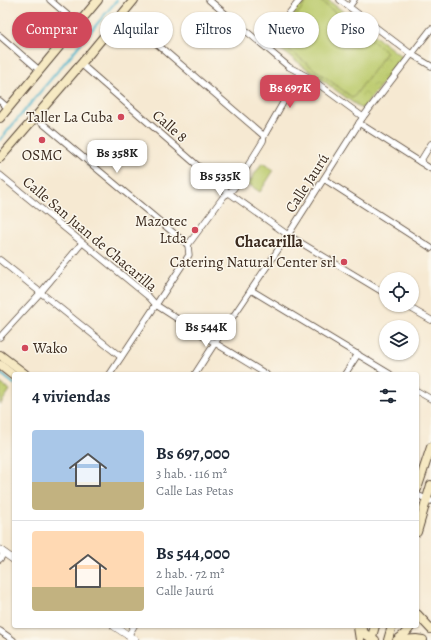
<!DOCTYPE html>
<html lang="es">
<meta charset="utf-8">
<style>
body{margin:0;font-family:Alegreya,serif;background:#f6f6f7;color:#1f2937;height:100vh;display:flex;flex-direction:column;font-size:15px;white-space:nowrap}
*{box-sizing:border-box;margin:0}
p{font-size:13px;color:#747a83}
.icon{flex:none;width:22px;height:22px;fill:none;stroke:currentColor;stroke-width:2;stroke-linecap:round;stroke-linejoin:round}
.map{position:relative;flex:1;overflow:hidden}
.details{position:absolute;left:12px;top:372px;width:407px;height:256px;display:flex;flex-direction:column;background:#fff;border-radius:4px;box-shadow:0 1px 3px #0004}
.details>*{flex:none}
.guide{position:absolute;left:12px;top:12px;width:407px;height:36px;display:flex;gap:8px}
.tools{position:absolute;left:379px;top:272px;display:grid;gap:8px}
.tools a{display:grid;place-items:center;width:40px;height:40px;border-radius:50%;background:#fff;box-shadow:0 1px 3px #0004;font-size:20px}
.price{position:absolute;translate:-50% -34px;padding:0 9px;border-radius:8px;background:#fff;color:#222;font-size:13px;line-height:26px;filter:drop-shadow(0 1px 2px #0008)}
.price::after{content:'';position:absolute;left:50%;top:24px;width:12px;height:9px;margin-left:-6px;background:inherit;clip-path:polygon(0 0,100% 0,50% 100%)}
.price.on{background:#d1495b;color:#fff}
ul{padding:0;list-style:none}
li{display:flex;align-items:center;gap:12px;height:100px;padding:0 20px}
li+li{border-top:1px solid #e0e1e3}
li span{display:grid;place-items:center;flex:none;width:112px;height:80px;border-radius:4px;color:#555}
li>.icon{margin-inline-start:auto}
span .icon{width:48px;height:48px;fill:#fffc;stroke-width:1}
li b{font-size:17px}
h2{display:flex;justify-content:space-between;align-items:center;height:48px;padding:0 20px;font-size:17px}
.tag{padding:0 14px;border-radius:18px;background:#fff;box-shadow:0 1px 3px #0004;font-size:14px;line-height:36px}
.tag.on{background:#d1495b;color:#fff}
.map>svg:first-child{display:block}
.park{fill:url(#park-crowns);stroke:#7c7a46}
.pitch{fill:#bccb6d;stroke:#7c7a46}
.lines{fill:none;stroke-linecap:round;stroke-linejoin:round}
.stream{stroke:#4eb5cc;stroke-width:2}
.minor-casing{stroke:#574739;stroke-width:7}
.tertiary-casing{stroke:#574739;stroke-width:8}
.secondary-casing{stroke:#574739;stroke-width:10}
.minor{stroke:#fff;stroke-width:5.5}
.tertiary{stroke:#fff;stroke-width:7}
.secondary{stroke:#f6e9c3;stroke-width:8}
.poi-dot{fill:#d1495b;stroke:#fbf7ec;stroke-width:1.5}
.labels{text-anchor:middle;stroke-width:3;stroke-linejoin:round;paint-order:stroke}
.poi-label{font-size:15px;fill:#3b2a1e;stroke:#fbf7ec;text-anchor:end}
.street-label{font-size:15px;fill:#3b2a1e;stroke:#fbf7ec}
.neighbourhood-label{font-size:16px;font-weight:bold;fill:#3b2a1e;stroke:#fbf7ec}
</style>
<div class="map">
<svg width="431" height="640" viewBox="0 0 431 640">
<defs>
<pattern id="park-crowns" width="20" height="18" patternUnits="userSpaceOnUse"><rect width="20" height="18" fill="#bccb6d"/><path d="M2 6a3 3 0 1 1 6 0M12 15a3 3 0 1 1 6 0" fill="none" stroke="#a2ae5e"/></pattern>
</defs>
<rect width="100%" height="100%" fill="#fbf7ec"/>
<filter id="ink" filterUnits="userSpaceOnUse"><feTurbulence type="fractalNoise" baseFrequency=".025" numOctaves="2"/><feDisplacementMap in="SourceGraphic" scale="8" xChannelSelector="R" yChannelSelector="G"/><feConvolveMatrix kernelMatrix="1 2 1 2 8 2 1 2 1" color-interpolation-filters="sRGB"/></filter>
<filter id="wash" filterUnits="userSpaceOnUse"><feTurbulence type="fractalNoise" baseFrequency=".012" numOctaves="4" result="noise"/><feDisplacementMap in="SourceGraphic" scale="16" xChannelSelector="R" yChannelSelector="G"/><feGaussianBlur stdDeviation="0.9" result="paint"/><feColorMatrix in="noise" values="0 0 0 0 0 0 0 0 0 0 0 0 0 0 0 0 0 1.4 0 .05"/><feComposite in="paint" operator="in"/></filter>
<g filter="url(#wash)">
<rect width="100%" height="100%" fill="#f6e9d2"/>
<polygon class="park" points="303,0 328,0 401,56 402,58 402,59 363,108 360,108 272,43 272,40"/>
<g class="pitch">
<polygon points="308,0 319,0 387,52 353,98 277,41"/>
<polygon points="262,163 274,170 260,192 248,184"/>
<polygon points="0,383 10,390 0,405"/>
</g>
<g class="lines">
<g class="stream">
<polyline points="0,140 117,0"/>
<polyline points="0,373 14,384"/>
<polyline points="417,509 418,507"/>
</g>
</g>
</g>
<g filter="url(#ink)">
<g class="lines">
<g class="minor-casing">
<g id="minor">
<polyline points="50,0 78,24"/>
<polyline points="209,0 289,67 310,78 363,117"/>
<polyline points="340,0 411,54 431,66"/>
<polyline points="349,7 354,0"/>
<polyline points="122,14 264,136"/>
<polyline points="0,36 39,70"/>
<polyline points="263,45 300,0"/>
<polyline points="81,64 229,193 288,235 386,294"/>
<polyline points="0,101 8,108"/>
<polyline points="35,117 188,245"/>
<polyline points="359,123 431,169"/>
<polyline points="420,162 431,144"/>
<polyline points="0,175 149,297 156,305 215,343 266,374"/>
<polyline points="324,179 431,248"/>
<polyline points="0,260 121,357"/>
<polyline points="251,290 390,374"/>
<polyline points="405,305 431,320"/>
<polyline points="0,337 41,292 82,243"/>
<polyline points="110,374 189,255 188,245 224,196 229,193 234,188 263,141 264,136 300,73"/>
<polyline points="195,374 215,343 251,290 288,235 363,117 431,29"/>
<polyline points="345,374 358,354"/>
<polyline points="417,391 431,399"/>
<polyline points="417,495 431,501"/>
<polyline points="0,559 4,553"/>
<polyline points="0,631 13,640"/>
<polyline points="128,636 134,626"/>
</g>
</g>
<g class="tertiary-casing">
<g id="tertiary">
<polyline points="0,550 14,560"/>
<polyline points="114,626 135,640"/>
</g>
</g>
<g class="secondary-casing">
<g id="secondary">
<polyline points="0,118 98,0"/>
<polyline points="0,158 81,64 134,0"/>
<polyline points="0,355 25,374"/>
<polyline points="0,365 14,376"/>
<polyline points="417,489 431,447"/>
<polyline points="417,532 431,485"/>
<polyline points="417,614 431,629"/>
<polyline points="360,626 365,634 375,640"/>
<polyline points="358,627 360,640"/>
<polyline points="371,640 375,626"/>
<polyline points="388,640 392,626"/>
<path d="M397,640C403,636 407,632 411,626"/>
<polyline points="401,640 416,639 423,640"/>
</g>
</g>
<use href="#minor" class="minor"/>
<use href="#tertiary" class="tertiary"/>
<use href="#secondary" class="secondary"/>
</g>
</g>
<g class="poi-dot">
<circle cx="121" cy="117" r="4"/>
<circle cx="42" cy="140" r="4"/>
<circle cx="195" cy="230" r="4"/>
<circle cx="344" cy="262" r="4"/>
<circle cx="25" cy="348" r="4"/>
</g>
<g class="labels">
<g class="poi-label">
<text x="113" y="122">Taller La Cuba</text>
<text x="42" y="160" text-anchor="middle">OSMC</text>
<text x="187" y="226">Mazotec<tspan x="187" dy="17">Ltda</tspan></text>
<text x="336" y="267">Catering Natural Center srl</text>
<text x="33" y="353" text-anchor="start">Wako</text>
</g>
<g class="street-label">
<text transform="translate(170 126) rotate(41)" y="5">Calle 8</text>
<text transform="translate(307 183) rotate(-57)" y="5">Calle Jaurú</text>
<text transform="translate(90 234) rotate(40)" y="5">Calle San Juan de Chacarilla</text>
</g>
<g class="neighbourhood-label">
<text x="269" y="247">Chacarilla</text>
</g>
</g>
</svg>
<div class="tools">
<a><svg class="icon" aria-label="locate" viewBox="0 0 24 24"><circle cx="12" cy="12" r="6"/><path d="M12 2v4M12 18v4M2 12h4M18 12h4"/></svg></a>
<a><svg class="icon" aria-label="layers" viewBox="0 0 24 24"><path d="M12 4l9 5-9 5-9-5zM3 14l9 5 9-5"/></svg></a>
</div>
<b class="price on" style="left:290px;top:109px">Bs 697K</b>
<b class="price" style="left:117px;top:174px">Bs 358K</b>
<b class="price" style="left:220px;top:197px">Bs 535K</b>
<b class="price" style="left:206px;top:348px">Bs 544K</b>
<div class="guide">
<a class="tag on">Comprar</a>
<a class="tag">Alquilar</a>
<a class="tag">Filtros</a>
<a class="tag">Nuevo</a>
<a class="tag">Piso</a>
</div>
<section class="details">
<h2>4 viviendas<svg class="icon" aria-label="filters" viewBox="0 0 24 24"><path d="M4 7h16M4 17h16"/><circle cx="9" cy="7" r="2"/><circle cx="15" cy="17" r="2"/></svg></h2>
<ul>
<li><span style="background:linear-gradient(#a9c7e8 65%,#c2b280 0)"><svg class="icon" aria-label="home" viewBox="0 0 24 24"><path d="M3 11l9-7 9 7M6 9v11h12V9"/></svg></span><div><b>Bs 697,000</b><p>3 hab. · 116 m²</p><p>Calle Las Petas</p></div></li>
<li><span style="background:linear-gradient(#ffd9b3 70%,#c2b280 0)"><svg class="icon" aria-label="home" viewBox="0 0 24 24"><path d="M3 11l9-7 9 7M6 9v11h12V9"/></svg></span><div><b>Bs 544,000</b><p>2 hab. · 72 m²</p><p>Calle Jaurú</p></div></li>
</ul>
</section>
</div>
